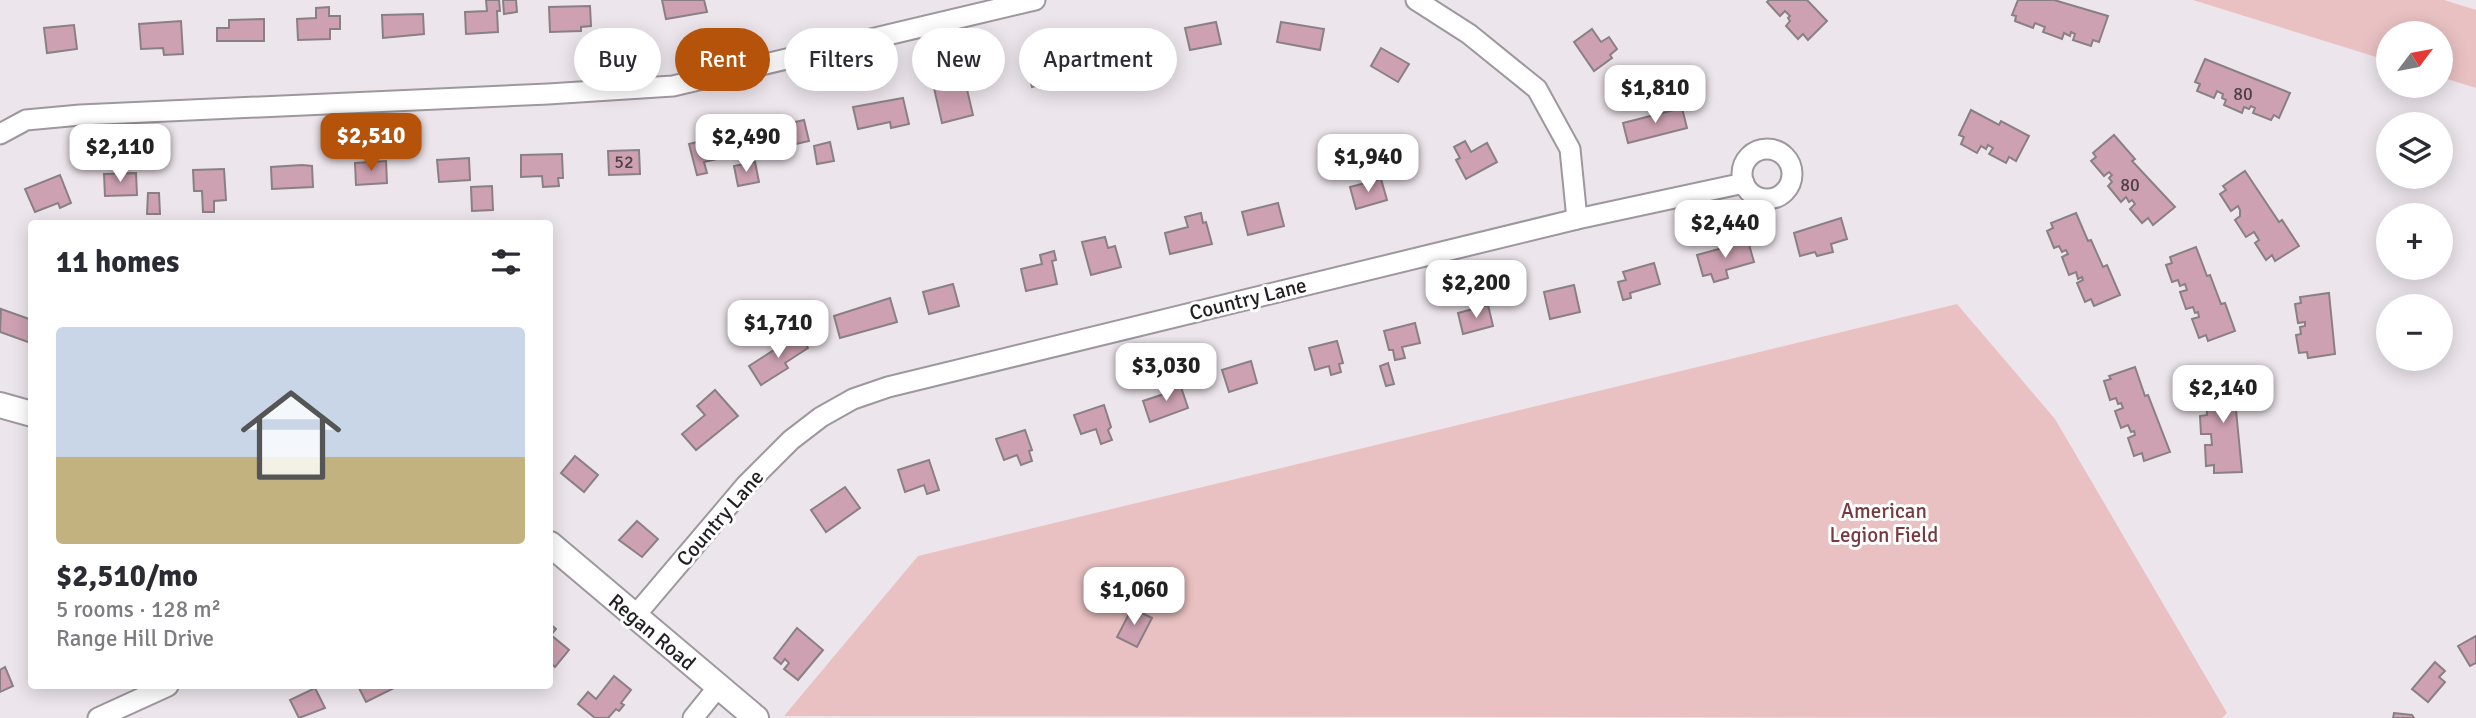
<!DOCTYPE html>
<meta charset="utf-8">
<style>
body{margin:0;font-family:Signika,sans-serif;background:#f2f2f3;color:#2b2b33;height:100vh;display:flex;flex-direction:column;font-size:26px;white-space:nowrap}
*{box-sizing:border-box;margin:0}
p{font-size:23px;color:#7c7c81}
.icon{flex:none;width:38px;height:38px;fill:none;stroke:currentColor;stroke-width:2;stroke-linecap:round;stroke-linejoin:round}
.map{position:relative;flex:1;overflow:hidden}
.panel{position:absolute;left:28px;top:220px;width:525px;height:469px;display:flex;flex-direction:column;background:#fff;border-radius:7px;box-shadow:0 4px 18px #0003}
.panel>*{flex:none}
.top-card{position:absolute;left:574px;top:28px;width:665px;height:63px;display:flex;gap:14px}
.needle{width:46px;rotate:58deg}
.tools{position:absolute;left:2376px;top:21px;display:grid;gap:14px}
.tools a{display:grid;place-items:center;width:77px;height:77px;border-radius:50%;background:#fff;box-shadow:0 4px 18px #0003;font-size:35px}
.price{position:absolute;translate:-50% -60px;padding:0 16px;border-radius:14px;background:#fff;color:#222;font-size:23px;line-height:46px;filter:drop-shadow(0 2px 4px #0008)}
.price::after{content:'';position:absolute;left:50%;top:42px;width:21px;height:16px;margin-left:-10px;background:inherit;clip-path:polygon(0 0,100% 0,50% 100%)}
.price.selected{background:#b45309;color:#fff}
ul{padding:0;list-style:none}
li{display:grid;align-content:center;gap:14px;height:371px;padding:0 28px}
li+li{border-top:2px solid #e1e1e2}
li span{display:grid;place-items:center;height:217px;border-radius:7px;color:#555}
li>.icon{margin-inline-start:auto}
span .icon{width:126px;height:126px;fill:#fffc;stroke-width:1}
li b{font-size:30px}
h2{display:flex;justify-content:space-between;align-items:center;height:84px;padding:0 28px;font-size:30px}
.tag{padding:0 24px;border-radius:32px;background:#fff;box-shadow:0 4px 18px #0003;font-size:24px;line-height:63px}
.tag.selected{background:#b45309;color:#fff}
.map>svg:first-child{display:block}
.green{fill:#e9c1c2}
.building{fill:#cda1b1;stroke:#8a8083;stroke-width:2}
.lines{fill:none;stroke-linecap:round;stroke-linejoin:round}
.minor-casing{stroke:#9e979d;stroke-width:23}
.tertiary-casing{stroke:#9e979d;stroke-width:28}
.minor{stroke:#fff;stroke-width:19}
.tertiary{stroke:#fff;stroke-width:24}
.labels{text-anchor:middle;stroke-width:6;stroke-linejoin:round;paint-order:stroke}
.number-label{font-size:18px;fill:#4d4046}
.street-label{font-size:21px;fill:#221f22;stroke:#fff}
.park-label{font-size:21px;fill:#783a3e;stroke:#fff}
</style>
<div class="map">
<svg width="2476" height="718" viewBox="0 0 2476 718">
<rect width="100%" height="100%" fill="#ede5ec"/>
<g class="green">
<polygon points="2193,0 2444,0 2476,10 2476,88 2441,77 2441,33 2389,33 2389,61"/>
<polygon points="1957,304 2055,419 2227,713 2222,718 784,716 918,556"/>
</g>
<g class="building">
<polygon points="486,0 499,0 500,11 497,11 498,32 466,34 465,12 487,11"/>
<polygon points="503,0 516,0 517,12 504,14"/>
<polygon points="662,0 704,0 707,12 666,19"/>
<polygon points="1769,0 1807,0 1827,21 1808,40 1803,34 1798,39 1786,26 1790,21 1788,18 1790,16 1785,11 1780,16 1767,2"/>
<polygon points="2018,0 2054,0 2108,16 2099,42 2093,40 2091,46 2073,40 2075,34 2071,32 2070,36 2064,33 2062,39 2043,32 2045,27 2035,23 2033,28 2015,21 2016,16 2012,15"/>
<polygon points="590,6 591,26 581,27 581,31 550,32 549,7"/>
<polygon points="329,7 329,16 340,16 340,29 330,29 330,39 298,40 297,19 316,18 316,8"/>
<polygon points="423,14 424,34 383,38 382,15"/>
<polygon points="264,19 264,41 217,41 217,28 229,28 229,20"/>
<polygon points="181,21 183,54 164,55 163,48 141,49 139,24"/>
<polygon points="1216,22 1221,44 1190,50 1185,28"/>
<polygon points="1281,22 1324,29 1320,50 1277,42"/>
<polygon points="74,25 77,49 47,53 44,28"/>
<polygon points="1592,29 1601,42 1609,37 1617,49 1610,55 1612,58 1594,71 1574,42"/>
<polygon points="1135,39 1136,41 1146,39 1151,58 1110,68 1104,47"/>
<polygon points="1381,48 1409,64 1398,82 1371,66"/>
<polygon points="1069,54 1078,85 1066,88 1063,79 1032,87 1026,66"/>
<polygon points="2205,59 2290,93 2279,118 2274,115 2271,120 2253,113 2255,108 2251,106 2249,109 2244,107 2242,113 2224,105 2226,100 2222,98 2223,94 2217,91 2214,98 2197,91 2200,84 2195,82"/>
<polygon points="965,81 973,115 942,123 934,88"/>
<polygon points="903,98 909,124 891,128 890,122 858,129 853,107"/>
<polygon points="1682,108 1687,128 1628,143 1623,123"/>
<polygon points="1971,110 1999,125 2001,121 2029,136 2016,161 2009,157 2006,163 1989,154 1993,148 1988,145 1986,149 1981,146 1977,153 1961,144 1964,137 1959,135"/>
<polygon points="804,120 809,141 778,148 773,127"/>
<polygon points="2114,135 2135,159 2132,161 2175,207 2153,225 2148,218 2142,223 2130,209 2135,204 2132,200 2129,202 2126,197 2121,202 2108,186 2112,182 2109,178 2112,175 2109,172 2104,176 2091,161 2096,157 2093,153"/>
<polygon points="721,136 725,157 704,162 707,173 697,175 689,144"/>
<polygon points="1465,141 1471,152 1487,143 1497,162 1466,179 1456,160 1460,158 1454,147"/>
<polygon points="830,142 834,161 817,164 814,146"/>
<polygon points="639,150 640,174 609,175 608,151"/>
<polygon points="562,154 563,178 558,178 559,186 543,187 542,176 521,177 521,155"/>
<polygon points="469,158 470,180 439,182 437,160"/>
<polygon points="386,161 387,183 356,185 355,163"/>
<polygon points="755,162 759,182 738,186 734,166"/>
<polygon points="302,165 312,166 313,187 272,189 271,167"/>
<polygon points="224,169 226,200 214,201 214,212 203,212 202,191 194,191 193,170"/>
<polygon points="2245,171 2279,222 2282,220 2299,246 2275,261 2272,255 2266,260 2255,243 2259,240 2254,232 2246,237 2235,220 2240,216 2240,210 2238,206 2231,211 2220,194 2226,190 2223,186"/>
<polygon points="136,173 137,195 105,196 104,174"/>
<polygon points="60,175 71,203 60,208 58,203 35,212 25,189"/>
<polygon points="1381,179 1387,200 1356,209 1350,187"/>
<polygon points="492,186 493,210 472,211 471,187"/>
<polygon points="148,193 159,193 160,214 147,214"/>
<polygon points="1278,203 1284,226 1248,235 1242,212"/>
<polygon points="1201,213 1203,223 1206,222 1212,244 1170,254 1165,233 1188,227 1185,217"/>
<polygon points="2076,213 2088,241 2091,240 2103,267 2107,265 2120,295 2094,306 2091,299 2085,302 2077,283 2083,280 2082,277 2078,279 2076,272 2069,275 2062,257 2068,254 2066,250 2062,252 2059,246 2054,248 2047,231 2053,228 2051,223"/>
<polygon points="1841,218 1847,239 1831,244 1833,252 1817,256 1815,252 1800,256 1794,233"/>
<polygon points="1105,237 1108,248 1115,246 1121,267 1091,275 1082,242"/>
<polygon points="1748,241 1754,262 1726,270 1728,278 1714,282 1711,274 1703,276 1697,255"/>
<polygon points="2196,247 2207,276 2210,275 2221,304 2225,303 2235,331 2208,341 2206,335 2199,338 2192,319 2199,317 2198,312 2195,313 2193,307 2186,309 2180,292 2187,290 2185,284 2180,286 2178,280 2172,282 2166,265 2172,263 2170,257"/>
<polygon points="1054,251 1056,260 1052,261 1057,284 1026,291 1021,269 1042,264 1040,255"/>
<polygon points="1654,263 1660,284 1630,293 1631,298 1623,300 1618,282 1626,280 1623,272"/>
<polygon points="953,284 959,306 929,314 923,292"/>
<polygon points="1574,285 1580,312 1550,319 1544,292"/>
<polygon points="2329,293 2335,354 2308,358 2307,352 2299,353 2296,335 2301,334 2300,327 2305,326 2305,322 2298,323 2295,304 2301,303 2300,297"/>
<polygon points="890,298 897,322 840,338 834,316"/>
<polygon points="1488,305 1493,326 1463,334 1458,313"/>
<polygon points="1,309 32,320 32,347 31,343 0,332"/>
<polygon points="1415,323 1420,343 1402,347 1405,358 1395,360 1393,350 1389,350 1384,331"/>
<polygon points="799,334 808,348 785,363 788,368 761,385 749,366"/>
<polygon points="1337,341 1343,363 1339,364 1341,372 1331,375 1329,366 1315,370 1309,348"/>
<polygon points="1251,361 1257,383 1229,392 1222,370"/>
<polygon points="1388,363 1394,384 1386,386 1380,366"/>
<polygon points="2135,367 2145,396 2148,395 2170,452 2144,461 2142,453 2134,456 2128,438 2135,435 2134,431 2131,432 2128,425 2121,428 2115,411 2123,408 2121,403 2118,404 2116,398 2110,400 2104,381 2111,379 2109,376"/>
<polygon points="2240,378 2241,410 2236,410 2242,472 2214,473 2214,465 2206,466 2205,445 2212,445 2211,434 2201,434 2200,416 2207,415 2206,386 2211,385 2211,379"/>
<polygon points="1179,381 1188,408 1150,422 1143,401 1170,392 1168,385"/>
<polygon points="715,390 738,416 696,450 682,434 705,415 697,406"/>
<polygon points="1104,405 1111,427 1108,430 1112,440 1101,444 1096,429 1081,434 1074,415"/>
<polygon points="1025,430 1032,450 1029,451 1032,461 1021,465 1017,455 1004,460 996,439"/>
<polygon points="575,456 598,475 584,492 561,473"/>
<polygon points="929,460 939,490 927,494 924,485 905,492 898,470"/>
<polygon points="845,487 860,508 826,532 811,510"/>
<polygon points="637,521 658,539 642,557 619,540"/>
<polygon points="1132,608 1152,618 1137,647 1117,637"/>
<polygon points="550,624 556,629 551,635 569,650 555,667 550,662"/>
<polygon points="797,628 823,650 798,680 784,669 789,663 785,659 781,664 774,658"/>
<polygon points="2476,636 2476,663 2470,666 2458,646"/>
<polygon points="2435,662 2445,671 2439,677 2445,682 2428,702 2412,689"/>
<polygon points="5,667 13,686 0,692 0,670"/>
<polygon points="614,676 631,690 621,703 624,705 619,711 616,709 608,718 595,718 578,704 588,692 596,699"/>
<polygon points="358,686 398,686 366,702"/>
<polygon points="315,688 325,708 299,718 290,700"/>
<polygon points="2394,713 2412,715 2414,718 2393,718"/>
</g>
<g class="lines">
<g class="minor-casing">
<g id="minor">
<polyline points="1416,0 1469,34 1537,89 1570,149 1577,219"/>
<polyline points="0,134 26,120 80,115 548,94 673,86 1035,0"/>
<circle cx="1767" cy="174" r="25"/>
<polyline points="634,617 746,485 791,440 821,417 853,399 888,387 1577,219 1744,183"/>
<polyline points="98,718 168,686"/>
<polyline points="693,718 718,687"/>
</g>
</g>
<g class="tertiary-casing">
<g id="tertiary">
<polyline points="0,405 32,414"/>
<polyline points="550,544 756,718"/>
</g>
</g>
<use href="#minor" class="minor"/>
<use href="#tertiary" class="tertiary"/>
</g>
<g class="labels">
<g class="number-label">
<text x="2243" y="100">80</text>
<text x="624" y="168">52</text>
<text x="2130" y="191">80</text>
</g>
<g class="street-label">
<text transform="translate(1248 299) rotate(-14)" y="7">Country Lane</text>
<text transform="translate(720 518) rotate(-49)" y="7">Country Lane</text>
<text transform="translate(652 632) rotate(40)" y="7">Regan Road</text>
</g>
<g class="park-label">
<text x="1884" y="518">American<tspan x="1884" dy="24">Legion Field</tspan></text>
</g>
</g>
</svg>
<div class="tools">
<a><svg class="needle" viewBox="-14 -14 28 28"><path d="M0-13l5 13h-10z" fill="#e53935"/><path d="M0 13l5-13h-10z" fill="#7c7c81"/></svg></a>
<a><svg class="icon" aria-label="layers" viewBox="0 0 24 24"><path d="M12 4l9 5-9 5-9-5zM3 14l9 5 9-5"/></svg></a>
<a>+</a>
<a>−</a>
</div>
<b class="price" style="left:1655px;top:125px">$1,810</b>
<b class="price selected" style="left:371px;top:173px">$2,510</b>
<b class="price" style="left:746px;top:174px">$2,490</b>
<b class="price" style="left:120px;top:184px">$2,110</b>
<b class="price" style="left:1368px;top:194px">$1,940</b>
<b class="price" style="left:1725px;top:260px">$2,440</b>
<b class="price" style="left:1476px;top:320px">$2,200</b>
<b class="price" style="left:778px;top:360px">$1,710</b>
<b class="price" style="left:1166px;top:403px">$3,030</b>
<b class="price" style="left:2223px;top:425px">$2,140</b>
<b class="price" style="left:1134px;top:627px">$1,060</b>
<div class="top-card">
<a class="tag">Buy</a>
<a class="tag selected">Rent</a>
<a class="tag">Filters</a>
<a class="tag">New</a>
<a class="tag">Apartment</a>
</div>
<section class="panel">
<h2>11 homes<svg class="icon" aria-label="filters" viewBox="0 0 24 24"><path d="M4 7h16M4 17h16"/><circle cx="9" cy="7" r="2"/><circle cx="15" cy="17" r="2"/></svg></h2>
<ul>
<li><span style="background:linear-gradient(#c9d6e8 60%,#c2b280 0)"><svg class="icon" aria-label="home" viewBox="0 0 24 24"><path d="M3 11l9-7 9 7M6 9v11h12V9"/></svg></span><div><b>$2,510/mo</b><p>5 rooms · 128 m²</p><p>Range Hill Drive</p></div></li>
</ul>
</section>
</div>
